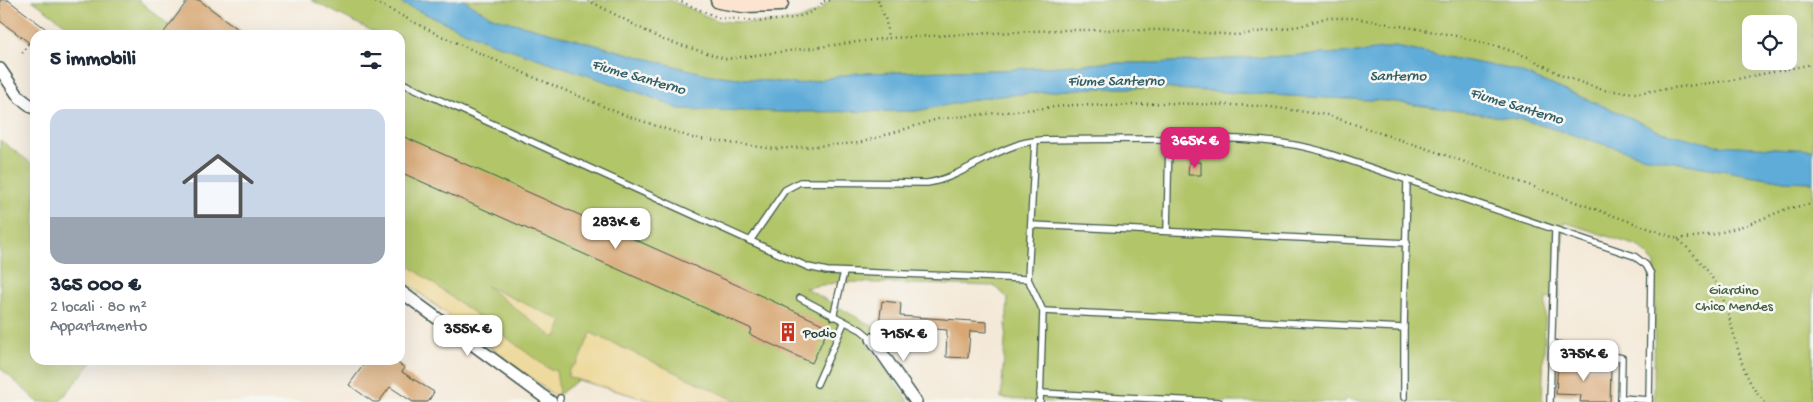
<!DOCTYPE html>
<html lang="it">
<meta charset="utf-8">
<style>
body{margin:0;font-family:"Gochi Hand",sans-serif;background:#f2f2f3;color:#1f2937;height:100vh;display:flex;flex-direction:column;font-size:19px;white-space:nowrap}
*{box-sizing:border-box;margin:0}
p{font-size:16px;color:#747a83}
.icon{flex:none;width:28px;height:28px;fill:none;stroke:currentColor;stroke-width:2;stroke-linecap:round;stroke-linejoin:round}
.map{position:relative;flex:1;overflow:hidden}
.sheet{position:absolute;left:30px;top:30px;width:375px;height:335px;display:flex;flex-direction:column;background:#fff;border-radius:15px;box-shadow:0 5px 20px #0002}
.sheet>*{flex:none}
.controls{position:absolute;left:1742px;top:15px;display:grid;gap:10px}
.controls a{display:grid;place-items:center;width:55px;height:55px;border-radius:10px;background:#fff;box-shadow:0 5px 20px #0002;font-size:25px}
.price{position:absolute;translate:-50% -42px;padding:0 11px;border-radius:10px;background:#fff;color:#222;font-size:16px;line-height:32px;filter:drop-shadow(0 1px 2px #0008)}
.price::after{content:'';position:absolute;left:50%;top:30px;width:15px;height:11px;margin-left:-8px;background:inherit;clip-path:polygon(0 0,100% 0,50% 100%)}
.price.selected{background:#db2777;color:#fff}
ul{padding:0;list-style:none}
li{display:grid;align-content:center;gap:10px;height:265px;padding:0 20px}
li span{display:grid;place-items:center;height:155px;border-radius:15px;color:#555}
li>.icon{margin-inline-start:auto}
span .icon{width:90px;height:90px;fill:#fffc;stroke-width:1}
li b{font-size:21px}
h2{display:flex;justify-content:space-between;align-items:center;height:60px;padding:0 20px;font-size:21px}
.map>svg:first-child{display:block}
.green{fill:#b2c569;stroke:#68814e;fill-rule:evenodd}
.sand{fill:#eeda9e;stroke:#868c69}
.water{fill:#5facd8;stroke:#3f7486}
.building{fill:#d8a773}
.lines{fill:none;stroke-linecap:round;stroke-linejoin:round}
.lane-casing{stroke:#3f574d;stroke-width:8}
.street-casing{stroke:#3f574d;stroke-width:14}
.secondary-casing{stroke:#3f574d;stroke-width:19}
.path{stroke:#3f574d;stroke-width:2.5;stroke-dasharray:1 4;stroke-linecap:butt}
.lane{stroke:#fff;stroke-width:5.5}
.street{stroke:#fff;stroke-width:11}
.secondary{stroke:#fde4d1;stroke-width:16}
.labels{text-anchor:middle;stroke-width:5;stroke-linejoin:round;paint-order:stroke}
.park-label{font-size:14px;fill:#445f41;stroke:#f6f6f2}
.poi-label{font-size:14px;fill:#1f3d34;stroke:#f6f6f2;text-anchor:start}
.water-label{font-size:15px;font-style:italic;fill:#325e65;stroke:#f6f6f2}
</style>
<div class="map">
<svg width="1813" height="402" viewBox="0 0 1813 402">
<rect width="100%" height="100%" fill="#f6f6f2"/>
<filter id="ink" filterUnits="userSpaceOnUse"><feTurbulence type="fractalNoise" baseFrequency=".02" numOctaves="2"/><feDisplacementMap in="SourceGraphic" scale="10" xChannelSelector="R" yChannelSelector="G"/><feConvolveMatrix kernelMatrix="1 2 1 2 8 2 1 2 1" color-interpolation-filters="sRGB"/></filter>
<filter id="wash" filterUnits="userSpaceOnUse"><feTurbulence type="fractalNoise" baseFrequency=".0096" numOctaves="4" result="noise"/><feDisplacementMap in="SourceGraphic" scale="20" xChannelSelector="R" yChannelSelector="G"/><feGaussianBlur stdDeviation="1.12" result="paint"/><feColorMatrix in="noise" values="0 0 0 0 0 0 0 0 0 0 0 0 0 0 0 0 0 1.4 0 .05"/><feComposite in="paint" operator="in"/></filter>
<g filter="url(#wash)">
<rect width="100%" height="100%" fill="#f4e9d8"/>
<g class="green">
<polygon points="32,0 138,0 169,25 188,0 199,0 246,35 80,35"/>
<polygon points="311,0 394,0 489,42 643,94 679,109 783,112 916,111 988,97 1091,88 1160,88 1271,95 1388,101 1524,120 1646,157 1784,181 1813,182 1813,402 1654,402 1655,264 1640,247 1564,222 1559,298 1546,298 1542,402 1371,402 1346,399 1345,402 1043,402 1001,398 1008,298 994,286 840,282 805,288 872,326 878,334 867,344 909,402 656,402 578,380 556,397 400,278 400,35 380,35"/>
<path d="M463,0H670L718,21L758,23L798,20L821,10L829,0H1813V150L1716,145L1658,131L1618,112L1515,70L1395,47L1360,52L1155,63H1104L1001,70L857,73L797,84L711,75L678,67L492,17ZM1751,24H1789V61H1751Z"/>
<polygon points="0,140 35,166 35,360 94,360 59,402 38,402 0,368"/>
</g>
<g class="sand">
<polygon points="400,259 549,369 556,371 559,391 556,397 400,278"/>
<polygon points="486,286 563,321 556,337 553,337"/>
<polygon points="591,333 739,402 656,402 568,377 569,370 578,362"/>
</g>
<polygon class="water" points="394,0 463,0 492,17 678,67 711,75 797,84 857,73 1001,70 1104,63 1155,63 1360,52 1395,47 1515,70 1618,112 1658,131 1716,145 1813,150 1813,182 1784,181 1646,157 1524,120 1388,101 1271,95 1160,88 1091,88 988,97 916,111 783,112 679,109 643,94 489,42"/>
<g id="blocks">
<g class="building">
<polygon points="0,0 8,0 54,35 35,35 35,47 0,21"/>
<polygon points="188,0 199,0 246,35 162,35"/>
<polygon points="400,135 766,298 829,327 812,363 749,334 752,329 400,172"/>
<polygon points="1189,162 1201,162 1201,175 1188,175"/>
<polygon points="882,301 901,303 900,316 987,322 987,332 970,331 968,358 946,357 947,330 879,324"/>
<polygon points="367,360 393,360 405,368 402,372 434,392 428,402 413,402 390,387 379,402 373,402 349,385"/>
<polygon points="1558,360 1579,363 1579,368 1611,369 1610,402 1580,402 1581,395 1556,394"/>
</g>
</g>
</g>
<g filter="url(#ink)">
<use href="#blocks" fill-opacity="0" stroke="#3f574d" stroke-width="1"/>
<g class="lines">
<g class="lane-casing">
<g id="lane">
<polyline points="400,82 808,267 827,271 1028,279"/>
<polyline points="1035,141 1028,279 1043,311 1040,402 1038,402"/>
<polyline points="1031,225 1407,243"/>
<polyline points="1167,231 1169,139"/>
<path d="M750,241L785,190L800,182L927,183C959,178 984,156 1014,146C1023,142 1032,141 1041,140C1084,139 1126,139 1168,139C1222,138 1268,137 1321,151L1634,256L1646,265L1651,274L1649,402"/>
<polyline points="800,298 861,330 872,339"/>
<polyline points="1043,311 1404,328 1404,397"/>
<polyline points="833,317 844,272"/>
<polyline points="1404,328 1407,180"/>
<polyline points="1552,343 1622,358 1621,402"/>
<polyline points="817,384 844,323"/>
<polyline points="1040,393 1219,402"/>
<polyline points="1621,398 1649,400"/>
<polyline points="559,402 560,398"/>
<polyline points="1550,402 1555,230"/>
</g>
</g>
<g class="street-casing">
<g id="street">
<polyline points="0,69 19,97 35,109"/>
<polyline points="400,291 551,402"/>
<polyline points="872,339 916,402"/>
</g>
</g>
<g class="secondary-casing">
<polyline id="secondary" points="719,0 743,4 780,3"/>
</g>
<g class="path">
<path d="M371,0L437,34L526,74L624,115L693,138L775,149L859,143L938,119L1074,105L1113,106L1164,103L1263,106L1327,115L1451,157L1678,239C1699,258 1717,279 1726,307C1737,339 1740,376 1764,402"/>
<polyline points="588,0 661,39 726,59 888,38 1057,30 1161,30 1237,35 1300,26 1325,18 1354,18 1452,35 1500,47 1528,57 1563,76 1603,90 1636,93 1732,80 1813,64"/>
<polyline points="677,0 719,18 739,19"/>
<polyline points="878,0 886,21 888,38"/>
<polyline points="824,1 830,0"/>
<path d="M745,20C768,21 811,22 824,0"/>
<polyline points="22,53 28,44 33,48"/>
<polyline points="1678,239 1716,234 1749,224 1789,208 1813,204"/>
</g>
<use href="#lane" class="lane"/>
<use href="#street" class="street"/>
<use href="#secondary" class="secondary"/>
</g>
</g>
<defs>
<g id="building-bare" transform="scale(1.5)"><path d="M-4-6H4V6H1V3H-1V6H-4ZM-2.5-4.3h1.7v1.8h-1.7ZM.8-4.3h1.7v1.8H.8ZM-2.5-1h1.7V.8h-1.7ZM.8-1h1.7V.8H.8Z" fill="#c8321e" stroke="#f6f6f2" stroke-width="2.5" paint-order="stroke"/></g>
</defs>
<g fill-rule="evenodd">
<use href="#building-bare" x="788" y="332"/>
</g>
<g class="labels">
<g class="park-label">
<text x="1734" y="294">Giardino<tspan x="1734" dy="16">Chico Mendes</tspan></text>
</g>
<g class="poi-label">
<text x="803" y="337">Podio</text>
</g>
<g class="water-label">
<text x="1398" y="80">Santerno</text>
<text transform="translate(639 76) rotate(16)" y="5">Fiume Santerno</text>
<text x="1116" y="85">Fiume Santerno</text>
<text transform="translate(1517 105) rotate(17)" y="5">Fiume Santerno</text>
</g>
</g>
</svg>
<div class="controls">
<a><svg class="icon" aria-label="locate" viewBox="0 0 24 24"><circle cx="12" cy="12" r="6"/><path d="M12 2v4M12 18v4M2 12h4M18 12h4"/></svg></a>
</div>
<b class="price selected" style="left:1195px;top:169px">365K €</b>
<b class="price" style="left:616px;top:250px">283K €</b>
<b class="price" style="left:468px;top:357px">355K €</b>
<b class="price" style="left:904px;top:362px">715K €</b>
<b class="price" style="left:1584px;top:382px">375K €</b>
<section class="sheet">
<h2>5 immobili<svg class="icon" aria-label="filters" viewBox="0 0 24 24"><path d="M4 7h16M4 17h16"/><circle cx="9" cy="7" r="2"/><circle cx="15" cy="17" r="2"/></svg></h2>
<ul>
<li><span style="background:linear-gradient(#c9d6e8 70%,#9aa5b1 0)"><svg class="icon" aria-label="home" viewBox="0 0 24 24"><path d="M3 11l9-7 9 7M6 9v11h12V9"/></svg></span><div><b>365 000 €</b><p>2 locali · 80 m²</p><p>Appartamento</p></div></li>
</ul>
</section>
</div>
